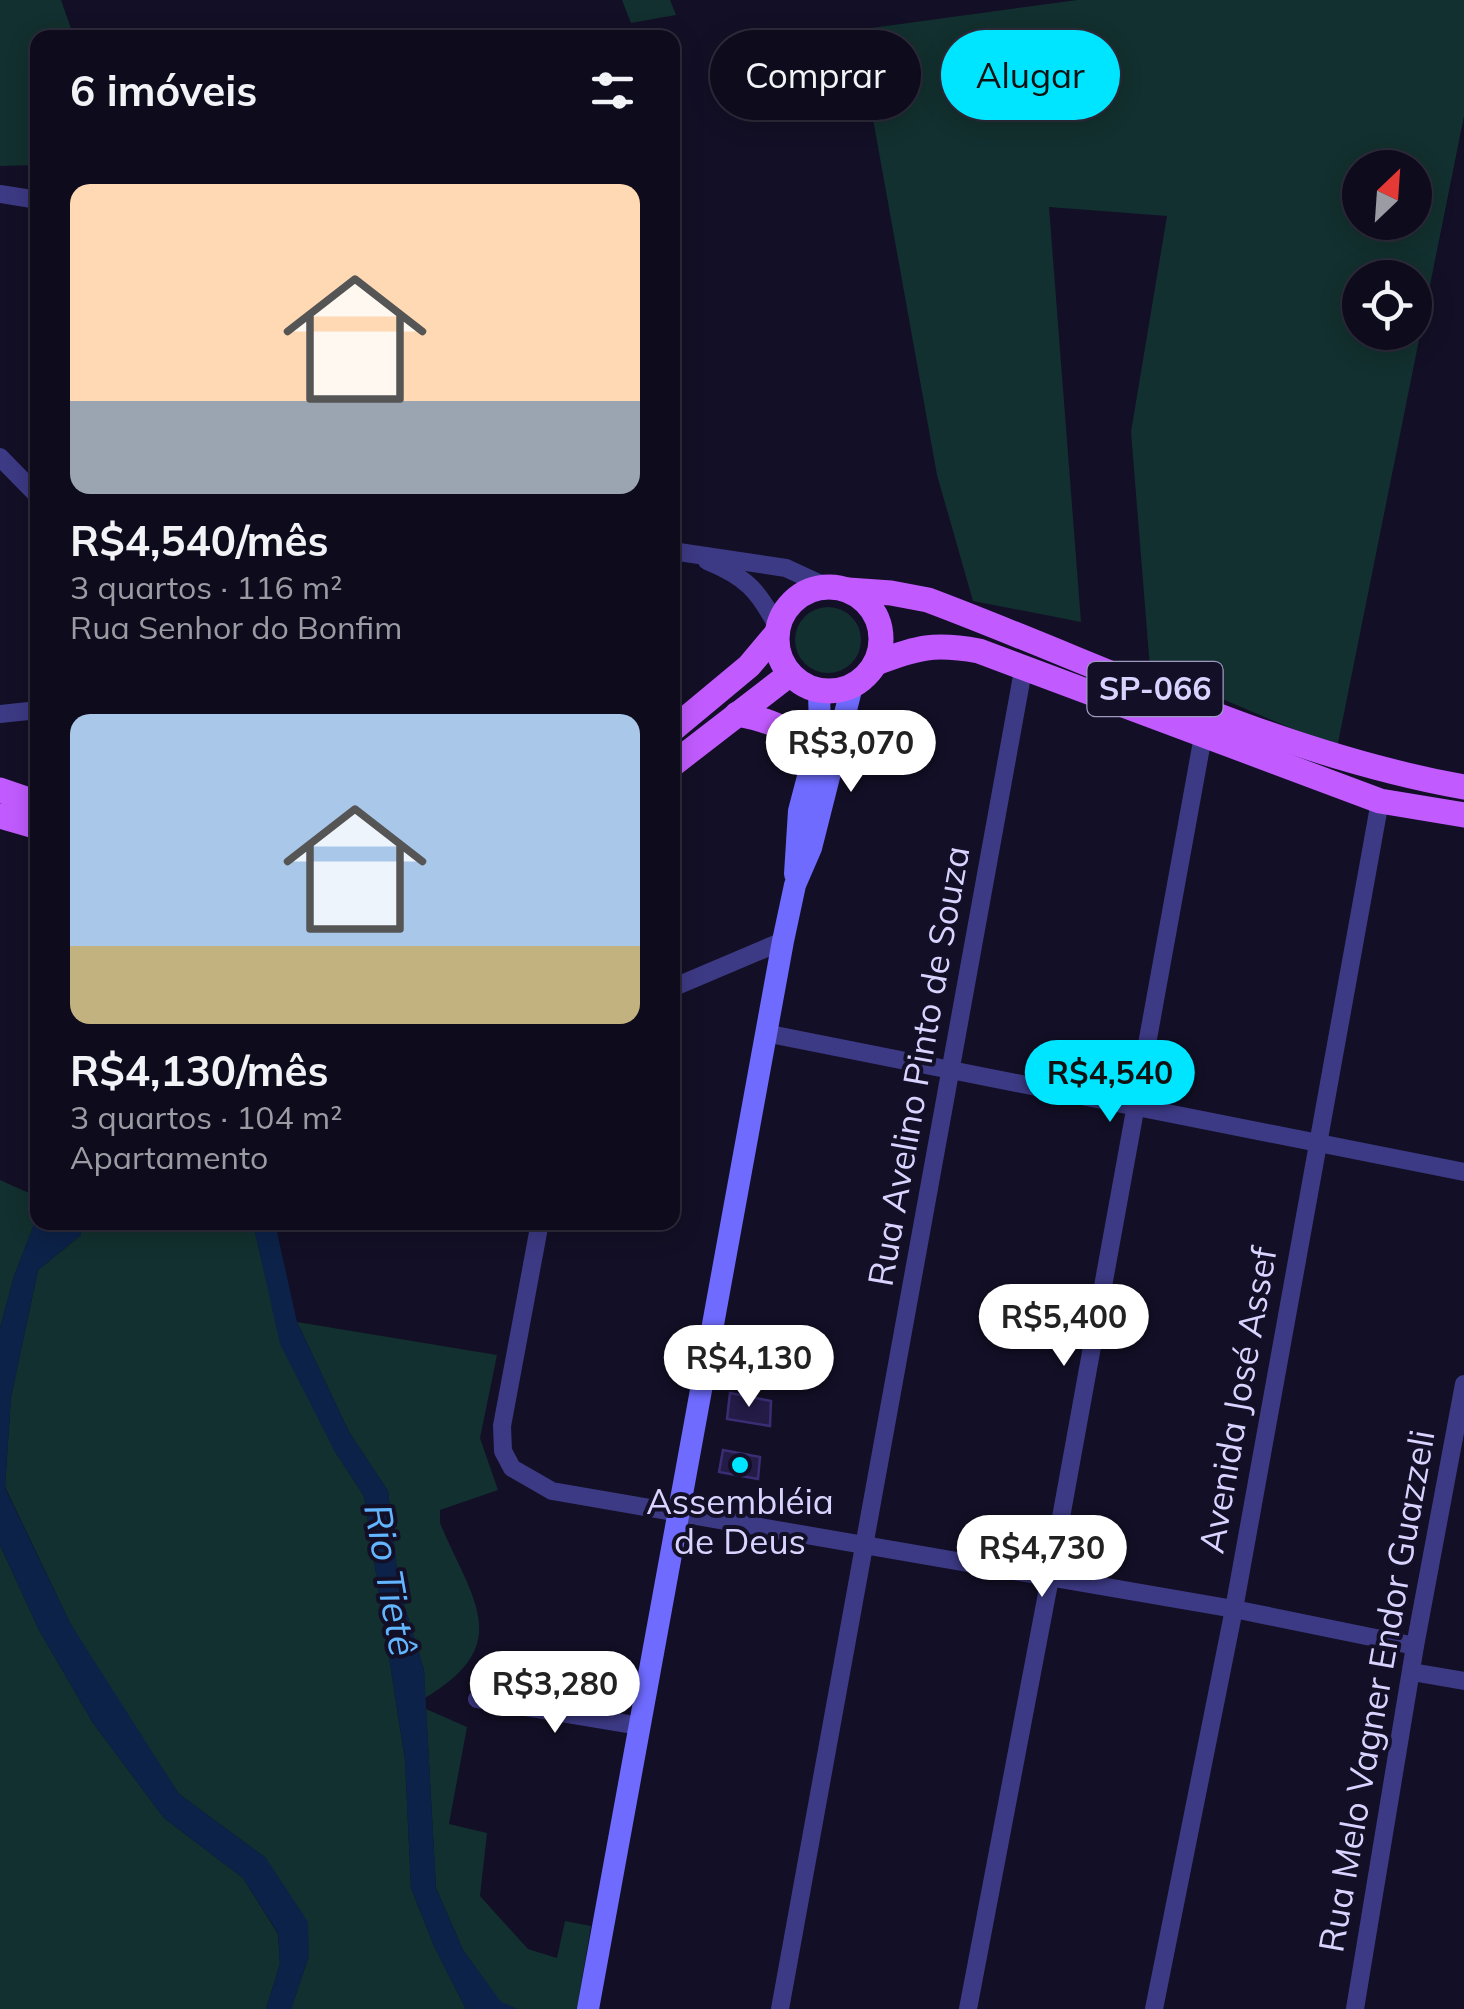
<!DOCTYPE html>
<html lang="pt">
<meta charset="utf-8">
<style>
body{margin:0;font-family:Mulish,sans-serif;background:#171425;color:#f1f3f6;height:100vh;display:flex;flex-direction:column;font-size:38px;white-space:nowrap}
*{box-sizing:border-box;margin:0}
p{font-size:32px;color:#9b9ba3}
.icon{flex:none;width:55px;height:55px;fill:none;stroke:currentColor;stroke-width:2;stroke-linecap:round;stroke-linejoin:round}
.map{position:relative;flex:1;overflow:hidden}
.side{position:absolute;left:30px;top:30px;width:650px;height:1200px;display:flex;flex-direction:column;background:#0e0b1c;border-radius:20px;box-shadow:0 5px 25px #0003,0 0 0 2px #2e2b3b}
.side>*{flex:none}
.top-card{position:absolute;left:710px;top:30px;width:602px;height:90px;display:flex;gap:20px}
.needle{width:65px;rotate:25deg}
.controls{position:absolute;left:1342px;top:150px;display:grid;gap:20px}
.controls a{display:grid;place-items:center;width:90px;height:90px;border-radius:50%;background:#0e0b1c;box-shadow:0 5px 25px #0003,0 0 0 2px #2e2b3b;font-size:50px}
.price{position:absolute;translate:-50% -85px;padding:0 22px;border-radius:35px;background:#fff;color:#222;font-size:32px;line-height:65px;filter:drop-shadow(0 2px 5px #0008)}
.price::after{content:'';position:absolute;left:50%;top:60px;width:30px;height:22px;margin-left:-15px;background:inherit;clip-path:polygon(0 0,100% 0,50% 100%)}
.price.active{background:#00e5ff;color:#111}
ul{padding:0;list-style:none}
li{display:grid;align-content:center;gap:20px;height:530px;padding:0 40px}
li span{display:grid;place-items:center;height:310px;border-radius:20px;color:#555}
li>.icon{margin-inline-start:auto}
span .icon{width:180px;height:180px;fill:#fffc;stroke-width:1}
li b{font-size:42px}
h2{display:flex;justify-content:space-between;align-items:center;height:120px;padding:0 40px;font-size:42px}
.chip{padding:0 35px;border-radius:45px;background:#0e0b1c;box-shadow:0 5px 25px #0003,0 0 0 2px #2e2b3b;font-size:35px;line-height:90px}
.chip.active{background:#00e5ff;color:#111}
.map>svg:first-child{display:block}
.green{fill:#12302f;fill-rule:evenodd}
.water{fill:#0c2248}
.building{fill:#241b47;stroke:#3b2d73;stroke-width:2.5}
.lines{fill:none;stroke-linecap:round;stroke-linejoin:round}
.street{stroke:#3d3a85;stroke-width:18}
.secondary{stroke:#6f6bff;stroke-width:22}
.primary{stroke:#c25bff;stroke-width:25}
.poi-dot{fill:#00e5ff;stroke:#130f26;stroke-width:4}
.labels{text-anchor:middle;stroke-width:8;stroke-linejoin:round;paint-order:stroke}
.shield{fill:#130f26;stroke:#9e99be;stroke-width:2.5}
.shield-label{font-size:32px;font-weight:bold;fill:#d9d4ff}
.street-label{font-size:35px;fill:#d9d4ff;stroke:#130f26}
.poi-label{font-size:35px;fill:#d9d4ff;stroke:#130f26}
.water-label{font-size:38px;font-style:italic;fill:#62b6ff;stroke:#130f26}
</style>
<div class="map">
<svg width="1464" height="2009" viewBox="0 0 1464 2009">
<rect width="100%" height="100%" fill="#130f26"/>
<g class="green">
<polygon points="0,0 61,0 74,37 38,38 37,165 0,166"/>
<polygon points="622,0 670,0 676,15 631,23"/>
<path d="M1077,0H1464V116L1337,748L1150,668L1131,432L1167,216L1049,207L1081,622L973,601L937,475L857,30ZM1360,168H1415V222H1360ZM1360,278H1415V332H1360Z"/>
<circle cx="828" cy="640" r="33"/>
<polygon points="0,1180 38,1197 37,1217 14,1276 0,1328"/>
<polygon points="78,1223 253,1223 267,1283 334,1450 364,1496 405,1760 411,1888 434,1946 466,2009 291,2009 309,1956 266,1858 179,1794 117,1701 70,1623 5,1487 11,1397 38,1270 81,1235"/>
<path d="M297,1322L497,1355L480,1438L498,1490L440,1510V1523C472,1600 516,1644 425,1698L424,1670L399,1588L388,1491L349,1432Z"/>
<polygon points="0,1545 39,1630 93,1723 164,1818 243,1878 278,1934 280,1964 266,2009 0,2009"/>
<polygon points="426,1709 467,1727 449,1824 487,1833 480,1896 528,1949 557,1958 565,1921 591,1926 577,2009 517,2009 501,2003 463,1950 436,1888"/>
</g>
<g class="water">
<polygon points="37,1217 38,1222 78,1223 81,1235 38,1270 11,1397 5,1488 70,1623 179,1794 266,1858 308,1922 309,1956 291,2009 266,2009 280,1964 278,1933 243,1878 164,1818 93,1723 39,1630 0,1545 0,1328 14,1276"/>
<polygon points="253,1223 275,1223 297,1322 349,1432 388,1491 399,1588 424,1670 436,1888 463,1950 501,2002 517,2009 466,2009 434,1946 411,1888 405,1760 364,1496 334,1450 280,1344"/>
</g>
<g class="building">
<polygon points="730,1393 771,1401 770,1426 727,1419"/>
<polygon points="723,1450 760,1457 758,1479 719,1472"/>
</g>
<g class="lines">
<g class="street">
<polyline points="0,194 38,200"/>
<polyline points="0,457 38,496"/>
<polyline points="672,551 786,568 827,587"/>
<path d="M707,561C746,577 758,590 777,626"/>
<polyline points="0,714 38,710"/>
<polyline points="672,988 783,941"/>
<polyline points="765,1033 1464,1172"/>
<polyline points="540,1222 502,1426 503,1451 512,1468 552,1491 1234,1609 1415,1646"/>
<polyline points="1412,1672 1464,1681"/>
<polyline points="477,1699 640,1726"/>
<polyline points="780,2009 1024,665"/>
<polyline points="968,2009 1050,1578 1203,736"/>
<polyline points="1154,2009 1234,1609 1380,801"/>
<polyline points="1355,2009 1415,1646 1464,1384"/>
</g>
<g class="secondary">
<polyline points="795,874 799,811 820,731 819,691"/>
<polyline points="588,2009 783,941 795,885 811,848 852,686"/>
</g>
<g class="primary">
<circle cx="829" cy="639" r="52"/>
<path d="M848,590L891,593L928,600C1104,666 1278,754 1464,787"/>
<path d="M876,663C918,647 934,643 979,651L1380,801L1464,815"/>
<path d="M737,714C774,721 790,727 813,759"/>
<polyline points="672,730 749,666 776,634"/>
<polyline points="672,765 790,674"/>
<polyline points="0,790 38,803"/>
<polyline points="0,816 38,827"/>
</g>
</g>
<circle class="poi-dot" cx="740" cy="1465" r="10"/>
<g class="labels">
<rect class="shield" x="1087.5" y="662" width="135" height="54" rx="8"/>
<g class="shield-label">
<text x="1155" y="700">SP-066</text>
</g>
<g class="street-label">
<text transform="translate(919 1066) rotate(-80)" y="12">Rua Avelino Pinto de Souza</text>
<text transform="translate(1238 1400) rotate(-80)" y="12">Avenida José Assef</text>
<text transform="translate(1377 1691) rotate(-80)" y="12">Rua Melo Vagner Endor Guazzeli</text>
</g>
<g class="poi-label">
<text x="740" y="1514">Assembléia<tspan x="740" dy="40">de Deus</tspan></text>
</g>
<g class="water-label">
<text transform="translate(390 1580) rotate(80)" y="13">Rio Tietê</text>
</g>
</g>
</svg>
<div class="controls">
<a><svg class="needle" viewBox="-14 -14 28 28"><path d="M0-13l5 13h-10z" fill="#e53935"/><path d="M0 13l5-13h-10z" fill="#9b9ba3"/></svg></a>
<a><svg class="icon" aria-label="locate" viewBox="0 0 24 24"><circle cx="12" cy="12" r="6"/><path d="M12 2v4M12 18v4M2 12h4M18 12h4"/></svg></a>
</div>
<b class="price" style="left:851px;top:795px">R$3,070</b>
<b class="price active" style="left:1110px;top:1125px">R$4,540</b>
<b class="price" style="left:1064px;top:1369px">R$5,400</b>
<b class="price" style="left:749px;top:1410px">R$4,130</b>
<b class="price" style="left:1042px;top:1600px">R$4,730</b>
<b class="price" style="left:555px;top:1736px">R$3,280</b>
<div class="top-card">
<a class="chip">Comprar</a>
<a class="chip active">Alugar</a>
</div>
<section class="side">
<h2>6 imóveis<svg class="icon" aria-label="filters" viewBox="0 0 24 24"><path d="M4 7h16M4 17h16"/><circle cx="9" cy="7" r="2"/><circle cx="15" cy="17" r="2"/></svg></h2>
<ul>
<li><span style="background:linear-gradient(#ffd9b3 70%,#9aa5b1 0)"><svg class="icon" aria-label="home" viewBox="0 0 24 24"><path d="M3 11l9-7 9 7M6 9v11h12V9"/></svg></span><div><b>R$4,540/mês</b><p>3 quartos · 116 m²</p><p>Rua Senhor do Bonfim</p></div></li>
<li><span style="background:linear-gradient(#a9c7e8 75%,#c2b280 0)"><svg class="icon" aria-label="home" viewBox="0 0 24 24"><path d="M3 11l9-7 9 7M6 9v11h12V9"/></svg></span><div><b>R$4,130/mês</b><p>3 quartos · 104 m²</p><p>Apartamento</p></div></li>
</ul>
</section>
</div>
